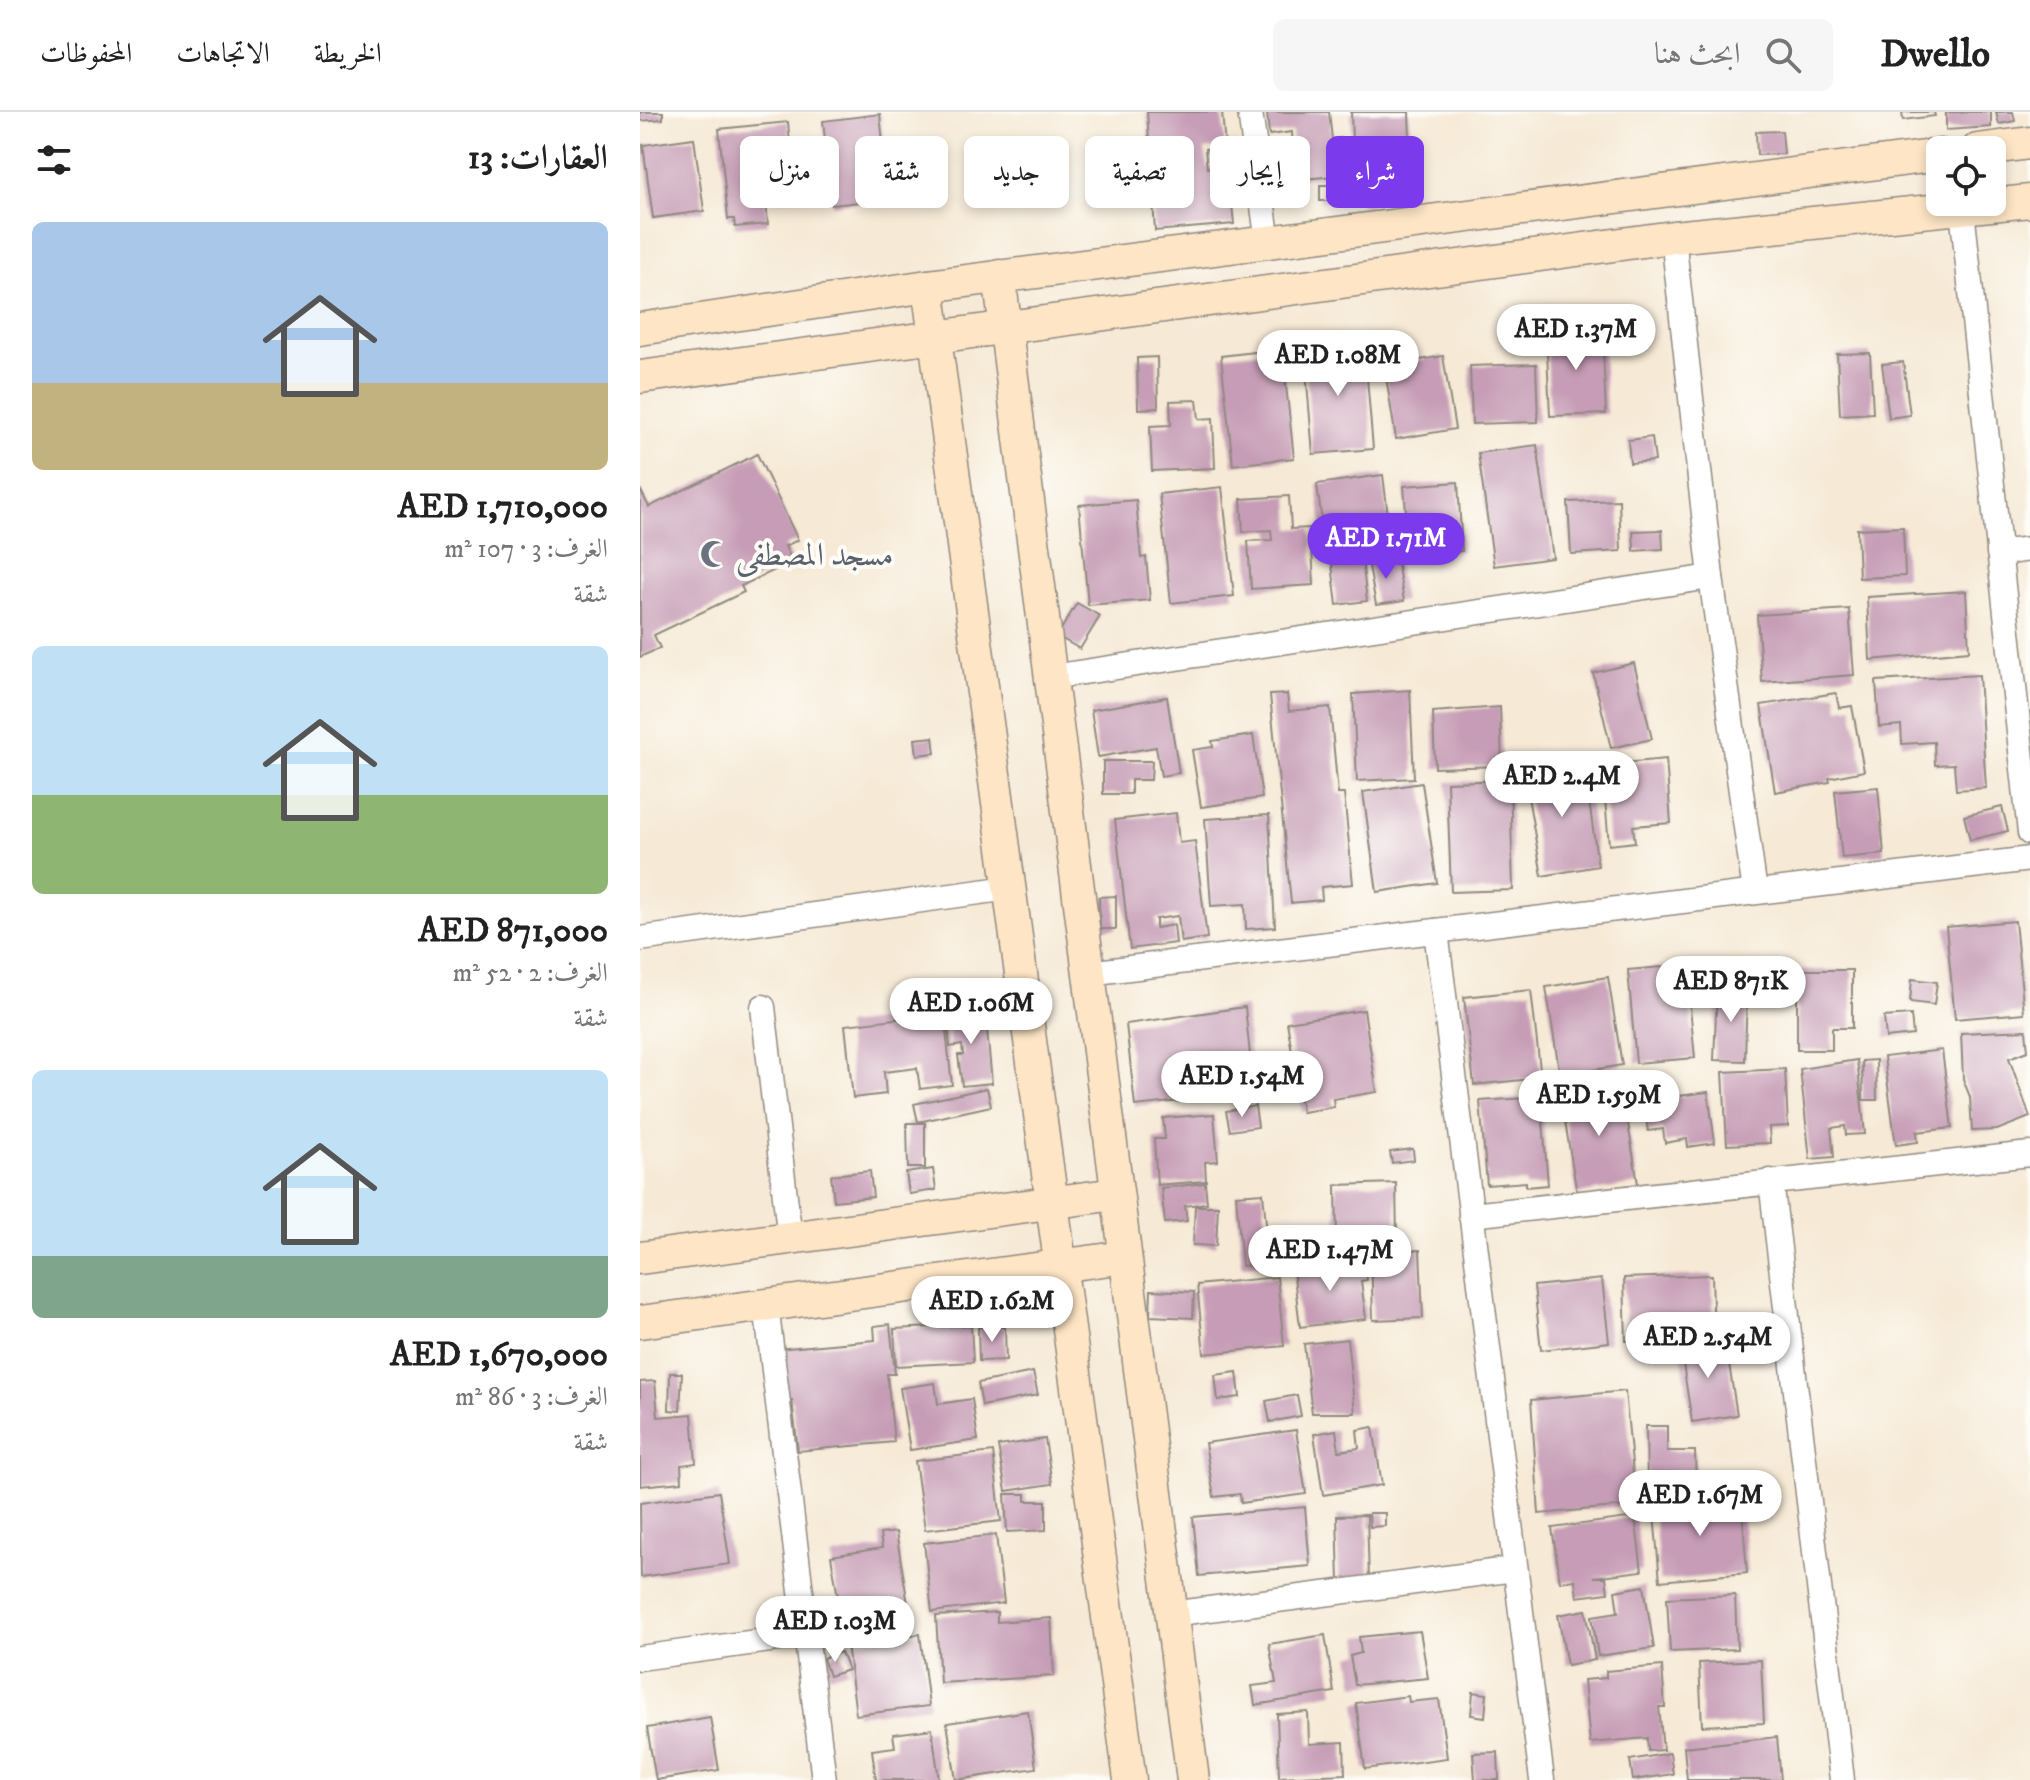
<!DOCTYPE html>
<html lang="ar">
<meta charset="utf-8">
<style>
body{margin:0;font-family:"IM FELL DW Pica",Amiri,serif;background:#f6f6f6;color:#222;direction:rtl;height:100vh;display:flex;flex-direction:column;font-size:30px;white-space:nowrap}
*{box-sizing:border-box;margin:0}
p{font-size:26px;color:#767676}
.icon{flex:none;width:44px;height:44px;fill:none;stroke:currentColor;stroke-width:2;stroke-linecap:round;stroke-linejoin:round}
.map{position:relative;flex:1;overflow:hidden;direction:ltr}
.panel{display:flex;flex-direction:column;background:#fff;width:640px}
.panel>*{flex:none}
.banner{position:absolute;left:24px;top:24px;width:760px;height:72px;direction:rtl;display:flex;gap:16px}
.tools{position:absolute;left:1286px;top:24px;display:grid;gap:16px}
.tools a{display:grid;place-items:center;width:80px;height:80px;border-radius:12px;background:#fff;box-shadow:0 4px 12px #0003;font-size:40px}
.price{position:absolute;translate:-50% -68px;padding:0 18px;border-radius:28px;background:#fff;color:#222;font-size:26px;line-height:52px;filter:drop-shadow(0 2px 4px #0008)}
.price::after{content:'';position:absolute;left:50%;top:48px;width:24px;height:18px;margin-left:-12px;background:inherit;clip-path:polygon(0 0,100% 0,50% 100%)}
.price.on{background:#7c3aed;color:#fff}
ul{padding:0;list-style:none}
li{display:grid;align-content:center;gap:16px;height:424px;padding:0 32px}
li span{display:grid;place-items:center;height:248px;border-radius:12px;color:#555}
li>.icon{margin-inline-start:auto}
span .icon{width:144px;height:144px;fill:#fffc;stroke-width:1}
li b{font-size:34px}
h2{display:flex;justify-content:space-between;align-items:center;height:96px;padding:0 32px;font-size:34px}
.chip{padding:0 28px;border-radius:12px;background:#fff;box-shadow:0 4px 12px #0003;font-size:28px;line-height:72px}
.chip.on{background:#7c3aed;color:#fff}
header{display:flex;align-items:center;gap:48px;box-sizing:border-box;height:112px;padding:0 40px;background:#fff;border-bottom:2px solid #e0e0e0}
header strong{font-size:38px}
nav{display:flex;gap:44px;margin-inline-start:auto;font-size:28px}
.search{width:560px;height:72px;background:#f6f6f6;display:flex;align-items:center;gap:20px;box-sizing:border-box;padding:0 28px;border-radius:12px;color:#767676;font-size:30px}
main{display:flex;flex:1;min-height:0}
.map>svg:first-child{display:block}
.building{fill:#c69cb6}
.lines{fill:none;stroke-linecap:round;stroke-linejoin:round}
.street-casing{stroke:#908a80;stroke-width:27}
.secondary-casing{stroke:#908a80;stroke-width:35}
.street{stroke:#fff;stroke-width:24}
.secondary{stroke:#fde5c5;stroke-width:32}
.labels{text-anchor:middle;stroke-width:8;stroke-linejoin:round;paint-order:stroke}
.worship-label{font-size:32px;fill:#5b616d;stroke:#fdfcf7;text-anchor:start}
</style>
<header>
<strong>Dwello</strong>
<div class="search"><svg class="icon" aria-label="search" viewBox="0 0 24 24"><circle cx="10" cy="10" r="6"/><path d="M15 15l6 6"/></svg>ابحث هنا</div>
<nav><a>الخريطة</a><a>الاتجاهات</a><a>المحفوظات</a></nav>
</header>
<main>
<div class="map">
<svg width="1390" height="1668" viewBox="0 0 1390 1668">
<rect width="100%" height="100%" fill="#fdfcf7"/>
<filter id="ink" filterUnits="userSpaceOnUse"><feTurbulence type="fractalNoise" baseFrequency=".0125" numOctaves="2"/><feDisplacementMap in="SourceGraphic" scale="16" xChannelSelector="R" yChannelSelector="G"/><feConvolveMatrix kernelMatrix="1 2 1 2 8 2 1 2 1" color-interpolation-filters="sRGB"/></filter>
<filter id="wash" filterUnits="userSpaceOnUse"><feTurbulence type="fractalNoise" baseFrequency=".006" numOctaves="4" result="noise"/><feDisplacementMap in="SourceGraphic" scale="32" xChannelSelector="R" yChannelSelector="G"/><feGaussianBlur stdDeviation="1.8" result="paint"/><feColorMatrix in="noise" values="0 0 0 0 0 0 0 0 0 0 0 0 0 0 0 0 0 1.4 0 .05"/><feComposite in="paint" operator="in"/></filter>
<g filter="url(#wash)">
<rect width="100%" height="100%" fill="#f6e9d5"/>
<g id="blocks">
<g class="building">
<polygon points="0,0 23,0 23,7 0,9"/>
<polygon points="507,0 582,0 585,35 565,37 567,56 588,54 594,112 515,119"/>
<polygon points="627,0 689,0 692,27 701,26 705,63 633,70 630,38 653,36 652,20 629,23"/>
<polygon points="711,0 769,0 770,27 712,30"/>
<polygon points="1262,0 1294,0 1295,4 1263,8"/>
<polygon points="1306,0 1351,0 1351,15 1306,18"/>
<polygon points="1356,0 1373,0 1375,9 1359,12"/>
<polygon points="240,2 249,87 192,93 183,9"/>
<polygon points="148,10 155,86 126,89 128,112 95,115 94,107 88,107 79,17"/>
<polygon points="1142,19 1144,42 1117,43 1116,20"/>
<polygon points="54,26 64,99 13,106 3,33"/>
<polygon points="729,51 731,93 721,94 718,52"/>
<rect x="680" y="73" width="21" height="16"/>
<polygon points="962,216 966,302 910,304 906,219"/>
<polygon points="724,230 733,337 673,342 664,235"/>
<polygon points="772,235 774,249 803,244 815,317 756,327 742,240"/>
<polygon points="642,237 654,346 593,353 581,244"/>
<polygon points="1230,241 1233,301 1200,303 1197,242"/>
<polygon points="517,245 518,296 498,297 497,246"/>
<polygon points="1263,250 1270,303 1249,306 1242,252"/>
<polygon points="896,252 898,310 832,312 830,254"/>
<polygon points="557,288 559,307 573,306 575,356 512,359 510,314 531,313 530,289"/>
<polygon points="1012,325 1015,349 990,351 988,328"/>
<polygon points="897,333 913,446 854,454 838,341"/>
<polygon points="117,342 158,428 145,434 152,450 101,474 104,480 14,523 20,536 0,545 0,377 9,395"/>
<polygon points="743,363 752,435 686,443 677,372"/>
<polygon points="818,370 822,439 769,442 764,374"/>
<polygon points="582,375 594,484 531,491 519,382"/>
<polygon points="649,384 651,417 671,416 674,473 611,477 608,429 632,428 631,418 603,420 601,387"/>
<polygon points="496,388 501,446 506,445 510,488 448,493 439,393"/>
<polygon points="979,388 981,439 931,442 928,390"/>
<polygon points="1263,415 1265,464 1219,466 1217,417"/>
<polygon points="1022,418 1023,437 994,439 993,419"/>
<polygon points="756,444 764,489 736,493 728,449"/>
<polygon points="722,448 727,489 697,493 692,452"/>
<polygon points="1326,479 1329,539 1230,548 1227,485"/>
<polygon points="437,491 460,504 440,537 417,524"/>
<polygon points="1209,497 1214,563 1122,570 1117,503"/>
<polygon points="994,551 1012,627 971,636 953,561"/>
<polygon points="1339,563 1346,676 1316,678 1314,652 1295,653 1294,630 1262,632 1261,613 1239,615 1236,569"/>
<polygon points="770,578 774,666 717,669 713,582"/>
<polygon points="1196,581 1199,596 1212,594 1224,659 1189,666 1190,670 1135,680 1121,593"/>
<polygon points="647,582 649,599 690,595 698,682 704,682 713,772 681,775 682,788 651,791 630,583"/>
<polygon points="527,585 539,661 521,664 516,635 458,645 451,598"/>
<polygon points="860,595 862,654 795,656 793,600"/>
<polygon points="613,623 622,686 561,695 552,638 573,635 572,629"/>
<polygon points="293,625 295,641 277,643 275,627"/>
<polygon points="1026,647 1031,711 993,714 995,730 969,733 962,653"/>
<polygon points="463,649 512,649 511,668 491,668 491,682 463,682"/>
<polygon points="944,652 958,754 902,764 884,662"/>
<polygon points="870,668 873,778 811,780 807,670"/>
<polygon points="782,671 797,771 737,780 723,680"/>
<polygon points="1238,675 1244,742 1202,746 1195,679"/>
<polygon points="1362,695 1368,719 1330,728 1324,704"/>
<polygon points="536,701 539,731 555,729 567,826 541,830 538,804 516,807 516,816 534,813 536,831 490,837 475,708"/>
<polygon points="629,703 635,815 606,817 605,792 571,794 565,707"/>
<polygon points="476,784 476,817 460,817 459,785"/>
<polygon points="1375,809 1384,901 1315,907 1306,815"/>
<polygon points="1046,853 1055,946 996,951 988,858"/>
<polygon points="1157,858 1212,858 1212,916 1192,916 1192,938 1157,938"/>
<polygon points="968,865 982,953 920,964 906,875"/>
<polygon points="1272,867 1297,870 1294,893 1270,890"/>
<polygon points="1077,876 1107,876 1105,949 1074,948"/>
<polygon points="891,878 901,966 834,973 824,885"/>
<polygon points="605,895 614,981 495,994 486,912"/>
<polygon points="345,897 352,971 322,974 318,943 323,943 322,933 310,935 307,901"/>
<polygon points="724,898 737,980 693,987 694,995 662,1000 647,910"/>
<polygon points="304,901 312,973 280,977 277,956 244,960 246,982 213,986 205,913"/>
<polygon points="1271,903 1273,923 1246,926 1244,905"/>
<polygon points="1386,918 1388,939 1369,946 1390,1005 1357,1018 1332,1019 1330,985 1323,967 1321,921"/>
<polygon points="1302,938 1312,1016 1277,1020 1278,1030 1256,1033 1244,945"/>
<polygon points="1217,948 1225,1022 1206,1023 1205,1014 1191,1016 1194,1045 1170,1047 1160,957"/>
<polygon points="1236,948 1237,988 1223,988 1222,949"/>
<polygon points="1145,957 1148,1014 1129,1015 1130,1031 1087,1033 1083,960"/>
<polygon points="981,969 998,1072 937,1082 920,979"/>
<polygon points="347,976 351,994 278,1010 274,992"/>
<polygon points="1068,980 1075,1031 1048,1035 1047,1027 1025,1031 1023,1017 1008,1019 1003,989"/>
<polygon points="901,985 908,1073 886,1075 886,1070 847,1073 840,989"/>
<polygon points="615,994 618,1015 590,1019 586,999"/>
<polygon points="574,1002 578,1049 565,1050 566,1069 517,1073 514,1027 525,1027 523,1006"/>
<polygon points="267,1011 285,1011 285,1056 268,1056"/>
<polygon points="773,1037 774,1048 752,1051 750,1040"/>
<polygon points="293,1057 296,1078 269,1082 266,1061"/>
<polygon points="230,1059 233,1085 194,1089 191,1063"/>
<polygon points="565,1071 567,1091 545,1094 547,1109 525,1111 521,1076"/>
<polygon points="756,1071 757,1128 697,1130 696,1073"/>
<polygon points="623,1081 630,1152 602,1154 596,1083"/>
<polygon points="555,1094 578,1094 576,1134 553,1133"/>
<polygon points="694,1123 697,1141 680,1145 677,1126"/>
<polygon points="780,1138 783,1206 733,1208 731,1140"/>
<polygon points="725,1147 727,1168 721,1169 726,1207 660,1215 653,1156"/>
<polygon points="1072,1163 1074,1226 986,1229 984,1166"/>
<polygon points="637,1165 644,1234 564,1242 557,1173"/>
<polygon points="962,1167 969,1230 901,1238 894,1174"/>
<polygon points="511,1178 554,1180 553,1206 510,1204"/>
<polygon points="250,1212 255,1262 247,1262 254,1330 158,1339 152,1288 142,1288 137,1237 235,1228 234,1214"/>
<polygon points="331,1213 333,1250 256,1254 254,1217"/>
<polygon points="338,1215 365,1215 366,1248 339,1249"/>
<polygon points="707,1227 715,1301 672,1301 664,1232"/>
<polygon points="1085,1227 1097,1303 1052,1310 1040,1233"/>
<polygon points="393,1260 398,1283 342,1294 338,1271"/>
<polygon points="597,1260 600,1285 578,1288 575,1263"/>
<polygon points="30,1261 42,1261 40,1299 29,1298"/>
<polygon points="15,1269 18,1305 52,1302 56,1351 41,1353 42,1370 0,1374 0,1270"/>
<polygon points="295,1271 298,1292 332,1287 338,1328 270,1338 260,1276"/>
<polygon points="985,1279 996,1393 899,1402 891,1288"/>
<polygon points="657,1283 661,1304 630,1310 626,1289"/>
<polygon points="1006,1314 1027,1314 1027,1339 1055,1339 1056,1374 1007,1375"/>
<polygon points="733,1315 742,1373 683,1383 674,1322 696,1318 699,1339 719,1336 717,1318"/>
<polygon points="656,1318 666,1382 601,1391 600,1382 574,1385 565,1331"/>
<polygon points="405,1327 412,1372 366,1379 358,1334"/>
<polygon points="353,1340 361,1409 285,1418 275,1349"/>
<polygon points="79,1380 90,1452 1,1465 0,1391"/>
<polygon points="365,1382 386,1382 386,1389 406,1389 406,1418 367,1420"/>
<polygon points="1101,1383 1107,1461 1020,1469 1013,1391"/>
<polygon points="665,1395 670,1454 559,1464 553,1405"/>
<polygon points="729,1401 745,1401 745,1414 730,1415"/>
<polygon points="727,1403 729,1468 699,1469 697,1404"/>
<polygon points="995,1405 1002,1459 954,1465 966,1465 968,1481 937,1485 935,1468 920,1470 912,1416"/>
<polygon points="256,1420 269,1498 202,1509 191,1444 242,1436 240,1422"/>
<polygon points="356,1423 364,1491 292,1500 284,1431"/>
<polygon points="1004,1474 1014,1536 958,1544 952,1504 978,1500 975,1479"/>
<polygon points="1095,1483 1097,1537 1030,1540 1027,1486"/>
<polygon points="184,1491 196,1491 195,1511 183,1510"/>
<polygon points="946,1498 955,1548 927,1553 918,1503"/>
<polygon points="357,1500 357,1510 411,1506 414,1564 300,1571 296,1504"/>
<polygon points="780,1519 788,1566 715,1573 710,1544 721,1541 719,1525"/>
<polygon points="280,1522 289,1594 216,1603 207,1531"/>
<polygon points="685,1523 694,1580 615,1593 612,1574 636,1571 629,1532"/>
<polygon points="201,1540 208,1558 189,1564 183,1546"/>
<polygon points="1121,1548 1124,1611 1062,1614 1059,1551"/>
<polygon points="1022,1554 1025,1595 1019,1595 1023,1638 1008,1639 1007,1626 950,1631 944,1568 966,1566 966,1559"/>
<polygon points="833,1580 847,1582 845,1605 831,1603"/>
<polygon points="768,1584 769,1590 799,1587 807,1646 725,1657 716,1591"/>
<polygon points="388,1599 396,1656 316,1668 307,1611"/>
<polygon points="668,1600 669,1632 704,1630 705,1662 639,1665 637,1602"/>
<polygon points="70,1605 79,1658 16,1668 7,1616"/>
<polygon points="292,1617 299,1668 236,1668 232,1638 255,1635 253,1622"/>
<polygon points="1137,1625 1141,1668 1047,1668 1044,1635"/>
<polygon points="858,1640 859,1668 835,1668 833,1641"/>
<polygon points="1030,1641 1033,1662 993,1668 990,1648"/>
</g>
</g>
</g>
<g filter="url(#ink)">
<use href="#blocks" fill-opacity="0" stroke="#908a80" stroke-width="2"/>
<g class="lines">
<g class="street-casing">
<g id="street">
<polyline points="610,0 628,131"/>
<polyline points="1322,98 1390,721"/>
<polyline points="1033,125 1071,465 1115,780"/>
<polyline points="1359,441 1390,437"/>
<polyline points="411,565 1071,465"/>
<polyline points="796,819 902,1668"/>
<polyline points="0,827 369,776"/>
<polyline points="448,861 1390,747"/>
<polyline points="123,895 150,1127"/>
<polyline points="1131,1069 1202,1668"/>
<polyline points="831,1103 1390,1042"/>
<polyline points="126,1193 184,1668"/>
<polyline points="531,1502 875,1457"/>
<polyline points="0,1546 167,1523"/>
</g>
</g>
<g class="secondary-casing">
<g id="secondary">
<polyline points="1337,38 1390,31"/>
<polyline points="359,164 553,1668"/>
<polyline points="288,174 490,1668"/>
<polyline points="0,217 288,174 1300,43"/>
<polyline points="0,265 1033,125 1390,89"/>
<polyline points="0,1146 476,1082"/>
<polyline points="0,1210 485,1145"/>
</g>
</g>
<use href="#street" class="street"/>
<use href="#secondary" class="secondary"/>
</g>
</g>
<defs>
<g id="mosque-bare" transform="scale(2.16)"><path d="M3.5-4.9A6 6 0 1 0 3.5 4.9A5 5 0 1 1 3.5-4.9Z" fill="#6b7280" stroke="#fdfcf7" stroke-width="2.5" paint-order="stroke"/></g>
</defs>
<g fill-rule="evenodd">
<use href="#mosque-bare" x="74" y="442"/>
</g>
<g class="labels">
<g class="worship-label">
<text x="96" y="453">مسجد المصطفى</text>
</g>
</g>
</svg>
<div class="tools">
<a><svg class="icon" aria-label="locate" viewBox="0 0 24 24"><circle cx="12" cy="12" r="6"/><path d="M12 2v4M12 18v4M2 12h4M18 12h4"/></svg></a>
</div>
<b class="price" style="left:936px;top:260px">AED 1.37M</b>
<b class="price" style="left:698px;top:286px">AED 1.08M</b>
<b class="price on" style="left:746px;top:469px">AED 1.71M</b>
<b class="price" style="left:922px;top:707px">AED 2.4M</b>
<b class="price" style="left:1091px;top:912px">AED 871K</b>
<b class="price" style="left:331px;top:934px">AED 1.06M</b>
<b class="price" style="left:602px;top:1007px">AED 1.54M</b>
<b class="price" style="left:959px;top:1026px">AED 1.59M</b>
<b class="price" style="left:690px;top:1181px">AED 1.47M</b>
<b class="price" style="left:352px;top:1232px">AED 1.62M</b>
<b class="price" style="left:1068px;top:1268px">AED 2.54M</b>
<b class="price" style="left:1060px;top:1426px">AED 1.67M</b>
<b class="price" style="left:195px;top:1552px">AED 1.03M</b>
<div class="banner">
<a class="chip on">شراء</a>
<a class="chip">إيجار</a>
<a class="chip">تصفية</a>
<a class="chip">جديد</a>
<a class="chip">شقة</a>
<a class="chip">منزل</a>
</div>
</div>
<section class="panel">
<h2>العقارات: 13<svg class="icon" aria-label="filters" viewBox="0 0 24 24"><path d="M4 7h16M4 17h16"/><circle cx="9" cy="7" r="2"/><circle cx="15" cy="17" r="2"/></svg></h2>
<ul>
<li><span style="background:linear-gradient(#a9c7e8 65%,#c2b280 0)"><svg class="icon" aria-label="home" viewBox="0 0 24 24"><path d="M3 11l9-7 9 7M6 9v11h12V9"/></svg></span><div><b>AED 1,710,000</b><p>الغرف: 3 · 107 m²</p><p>شقة</p></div></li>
<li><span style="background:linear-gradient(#bfe0f5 60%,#8fb573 0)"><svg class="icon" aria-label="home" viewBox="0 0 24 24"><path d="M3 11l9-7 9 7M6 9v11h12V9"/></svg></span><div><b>AED 871,000</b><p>الغرف: 2 · 52 m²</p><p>شقة</p></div></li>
<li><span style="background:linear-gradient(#bfe0f5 75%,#7fa58c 0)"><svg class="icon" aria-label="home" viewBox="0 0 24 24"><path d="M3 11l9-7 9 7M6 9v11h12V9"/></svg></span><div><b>AED 1,670,000</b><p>الغرف: 3 · 86 m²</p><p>شقة</p></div></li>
</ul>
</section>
</main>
